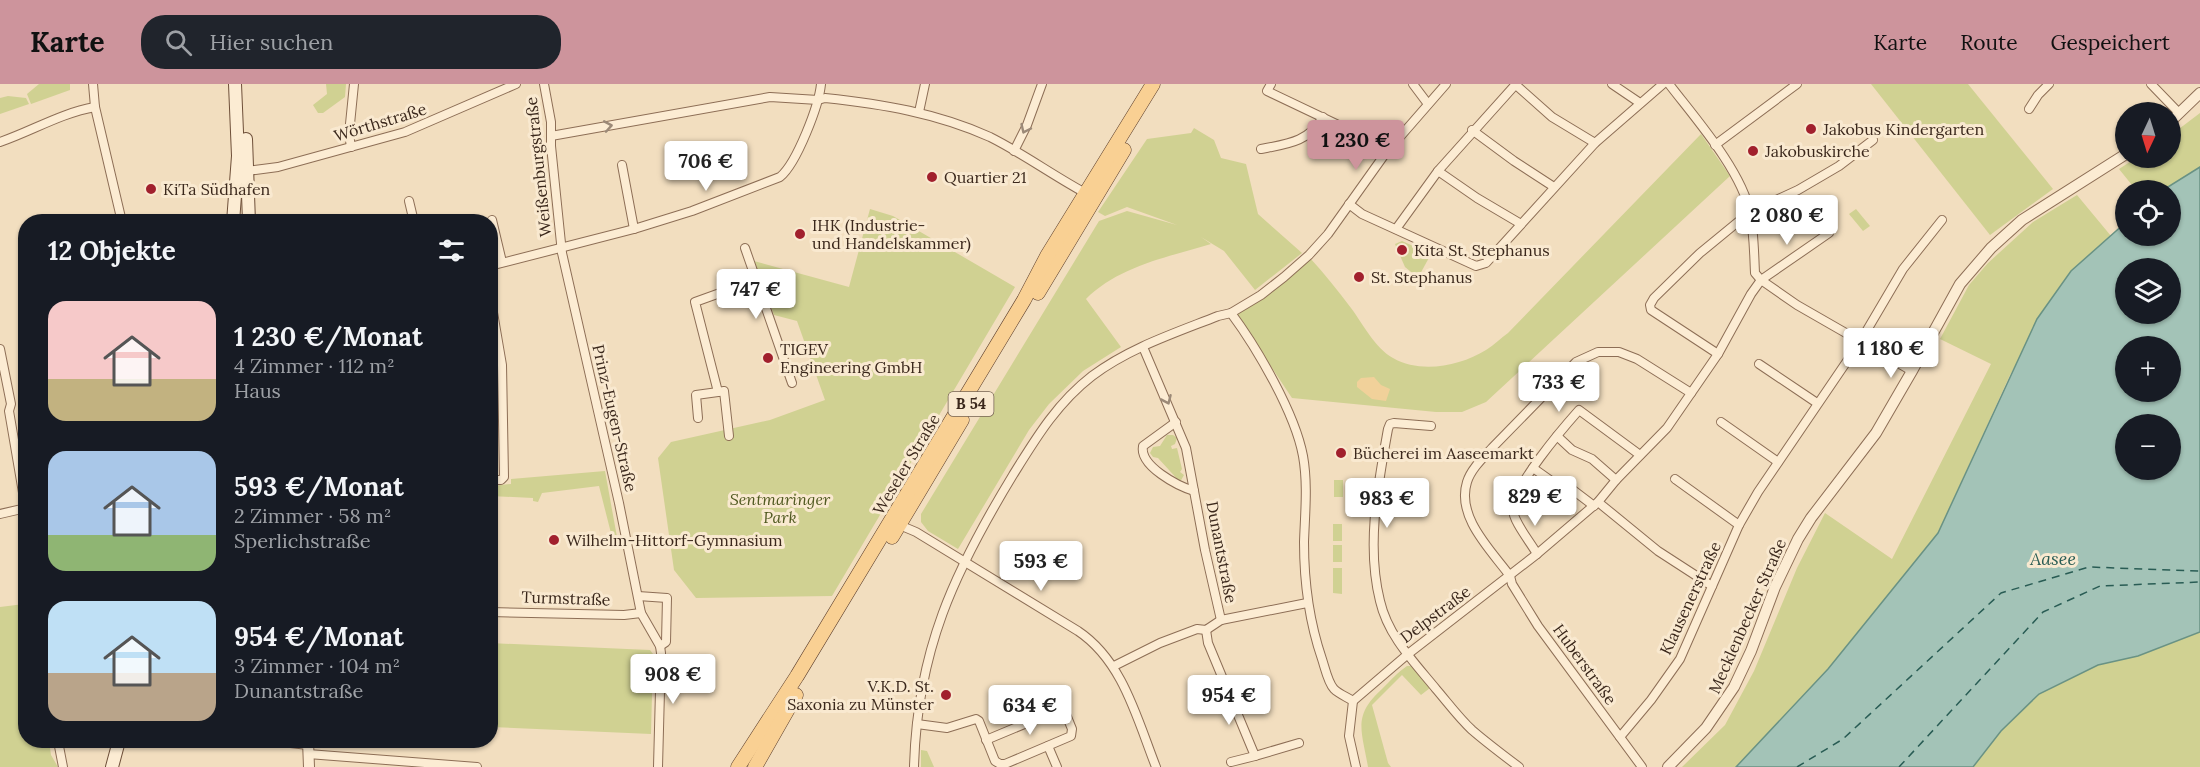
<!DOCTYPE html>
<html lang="de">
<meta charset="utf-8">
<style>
body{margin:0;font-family:Lora,serif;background:#20242c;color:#f1f3f6;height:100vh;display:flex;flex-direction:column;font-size:22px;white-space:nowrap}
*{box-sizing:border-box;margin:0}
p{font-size:20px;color:#9ea1a6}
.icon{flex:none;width:33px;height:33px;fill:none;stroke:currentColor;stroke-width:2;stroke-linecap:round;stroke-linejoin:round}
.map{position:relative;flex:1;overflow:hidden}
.panel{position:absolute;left:18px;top:130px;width:480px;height:534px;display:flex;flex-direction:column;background:#171b24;border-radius:24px;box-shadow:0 2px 4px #0004}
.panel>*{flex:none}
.needle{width:39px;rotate:184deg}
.fabs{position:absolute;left:2115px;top:18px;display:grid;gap:12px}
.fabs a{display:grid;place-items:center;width:66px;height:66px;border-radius:50%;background:#171b24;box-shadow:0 2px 4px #0004;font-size:30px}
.price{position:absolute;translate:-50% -51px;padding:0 14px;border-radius:6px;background:#fff;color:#222;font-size:20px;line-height:39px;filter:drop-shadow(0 2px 3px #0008)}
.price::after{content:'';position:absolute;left:50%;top:36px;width:18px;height:14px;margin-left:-9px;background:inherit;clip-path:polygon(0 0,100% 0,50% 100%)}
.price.on{background:#cd949c;color:#111}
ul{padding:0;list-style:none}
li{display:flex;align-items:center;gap:18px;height:150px;padding:0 30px}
li span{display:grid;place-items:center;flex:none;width:168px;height:120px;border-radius:18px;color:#555}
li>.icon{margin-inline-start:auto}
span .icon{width:72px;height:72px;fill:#fffc;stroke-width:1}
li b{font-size:26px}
h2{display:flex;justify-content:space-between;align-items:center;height:72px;padding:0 30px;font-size:26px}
header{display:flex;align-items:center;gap:36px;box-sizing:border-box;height:84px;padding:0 30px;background:#cd949c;color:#111}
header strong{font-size:28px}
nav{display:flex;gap:33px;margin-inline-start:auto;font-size:21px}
.search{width:420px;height:54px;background:#20242c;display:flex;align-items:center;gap:15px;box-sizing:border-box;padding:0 21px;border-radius:24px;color:#9ea1a6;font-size:22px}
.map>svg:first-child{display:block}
.green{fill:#d0d192}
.sand{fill:#f1d19a}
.water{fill:#a3c3b7;stroke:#699284;stroke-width:1.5;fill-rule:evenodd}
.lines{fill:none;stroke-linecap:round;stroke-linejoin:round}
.ferry{stroke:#295c54;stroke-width:1.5;stroke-dasharray:8 6;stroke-linecap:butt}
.minor-casing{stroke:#8d6e56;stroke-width:10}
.tertiary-casing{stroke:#8d6e56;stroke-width:12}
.secondary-casing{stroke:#6e4f39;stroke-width:14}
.primary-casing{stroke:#5a3c2b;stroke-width:15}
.minor{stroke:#fcecd3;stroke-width:8}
.tertiary{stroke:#fcecd3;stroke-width:10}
.secondary{stroke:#fcecd3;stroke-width:12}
.primary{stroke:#f9d093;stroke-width:14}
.oneway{stroke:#9c8a78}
.poi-dot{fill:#a1202d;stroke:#f9e9d0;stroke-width:2}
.labels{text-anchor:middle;stroke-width:6;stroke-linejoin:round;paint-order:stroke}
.shield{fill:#f9e9d0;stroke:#746252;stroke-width:1.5}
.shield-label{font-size:15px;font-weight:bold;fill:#3b281c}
.street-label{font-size:16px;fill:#3b281c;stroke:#f9e9d0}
.poi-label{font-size:16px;fill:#3b281c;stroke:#f9e9d0;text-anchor:start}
.park-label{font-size:16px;font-style:italic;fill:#505920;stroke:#f9e9d0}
.water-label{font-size:18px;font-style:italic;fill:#295c54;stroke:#f9e9d0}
</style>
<header>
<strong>Karte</strong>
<div class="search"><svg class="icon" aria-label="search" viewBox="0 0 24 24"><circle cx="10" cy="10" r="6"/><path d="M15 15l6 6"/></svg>Hier suchen</div>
<nav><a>Karte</a><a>Route</a><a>Gespeichert</a></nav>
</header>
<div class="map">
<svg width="2200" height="683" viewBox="0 0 2200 683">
<rect width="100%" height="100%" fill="#f2debf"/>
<g class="green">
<polygon points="39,0 70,0 70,6 31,20 27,10"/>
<polygon points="326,0 346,0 345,13 323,29 318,29 313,21 327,10"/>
<polygon points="1871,0 1968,0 2053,105 1990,151"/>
<polygon points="8,12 26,14 29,20 0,30 0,14"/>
<polygon points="2200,29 2200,83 2163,106 2136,106 2119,85 2136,74 2170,74 2171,51"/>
<path d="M1194,44L1214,56L1221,74L1246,80L1258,130L1302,169L1255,206L1224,167L1201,153L1211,160C1168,173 1119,182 1086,215L1121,263L1083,287L1049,320L1029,346L958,465L928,447L921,438V430L1099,137L1127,127L1177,141L1127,123L1105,132L1098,128L1147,55L1191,49Z"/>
<path d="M1701,50L1730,92L1486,318L1462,328H1436L1292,314L1236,230C1265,213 1287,198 1310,174C1325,190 1338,207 1351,224C1363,240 1375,264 1393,274C1421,290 1460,282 1486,266C1494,261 1501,254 1508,249Z"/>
<polygon points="2077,111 2111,152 2071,187 2010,291 1938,449 1828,585 1736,683 1682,683 1725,641 1754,587 1797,484 1825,429 1892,475 1991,280 1940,255 1969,201 1988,179 2033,138"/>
<polygon points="870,125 893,132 1015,203 832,512 696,514 674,486 658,374 671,358 770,336 825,316 797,237 774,231 754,177 849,203"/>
<polygon points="1856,125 1870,142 1863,147 1849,130"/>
<polygon points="1402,157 1431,170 1419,192 1416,192 1405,183 1395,160"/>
<polygon points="1167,351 1173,351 1177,354 1175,360 1171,362 1172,365 1177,364 1182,385 1180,388 1184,391 1180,398 1158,374 1153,373 1150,369 1153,363 1160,362"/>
<polygon points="605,387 617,453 613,457 599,402 542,409 538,418 533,417 533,414 491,412 491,402 511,400 511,395"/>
<rect x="1334" y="396" width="9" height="17"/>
<rect x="1333" y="440" width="9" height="17"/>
<rect x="1333" y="461" width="9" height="17"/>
<polygon points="1333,484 1342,484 1342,510 1333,509"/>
<polygon points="24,520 26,657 49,657 51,671 58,683 0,683 0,523"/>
<polygon points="2200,548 2200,683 1973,683 2001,647 2039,610 2098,581 2138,572"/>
<polygon points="490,559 650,566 653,570 651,650 491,643"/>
<path d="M1407,582H1411L1430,604L1421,611L1402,591L1372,621L1388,679L1391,683H1368C1362,647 1352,632 1382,605C1390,597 1398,588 1407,582Z"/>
<polygon points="921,666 927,667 934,683 921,683"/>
</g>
<polygon class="sand" points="1374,293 1381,301 1390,305 1386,317 1372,315 1357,303 1357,298 1361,294"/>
<path class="water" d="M2200,83V548L2138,572L2098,581L2039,610L2001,647L1973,683H1736L1828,585L1938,449L2037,235L2071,187L2125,139L2126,152H2170V106H2163ZM2126,184H2170V230H2126ZM2126,262H2170V308H2126ZM2126,340H2170V386H2126Z"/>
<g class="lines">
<g class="ferry">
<polyline points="1797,683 1843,655 2001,509 2089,483 2200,487"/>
<polyline points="1899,683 2043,528 2100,502 2200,498"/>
</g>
<g class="minor-casing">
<g id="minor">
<polyline points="93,0 95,23 122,138"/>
<polyline points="544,0 551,38 551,62 562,169 619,419 641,529 660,562 661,569 658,683"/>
<polyline points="1271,0 1267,7 1349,46 1385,70"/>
<polyline points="1413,0 1428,20"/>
<polyline points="1612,0 1640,19"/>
<path d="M1669,0C1695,34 1742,87 1750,129C1754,148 1754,169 1755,189L1761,196L1797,221L1912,287"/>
<polyline points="2151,0 2179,29"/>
<polyline points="1516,1 1552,33 1595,59"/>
<polyline points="2029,25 2038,11 2049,0"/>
<polyline points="919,28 925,0"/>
<polyline points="1472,46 1514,77 1554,103"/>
<path d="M551,52L770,13L818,16L825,14C882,20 937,29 990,53C1024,70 1055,93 1089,111"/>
<path d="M0,58C32,47 61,29 95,23"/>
<polyline points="1715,61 1797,0"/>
<polyline points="351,63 349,50 354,0"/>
<path d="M1261,65C1287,60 1309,58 1323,33"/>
<polyline points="1014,67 1027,41 1042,0"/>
<polyline points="622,81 634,145"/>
<polyline points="247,87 278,83 405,48 516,0"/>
<polyline points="1438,87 1477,114 1521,140"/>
<polyline points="409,117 414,138"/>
<polyline points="1349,120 1362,130 1476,182 1486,179 1595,59 1663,0"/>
<polyline points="492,136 502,178"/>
<polyline points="1396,145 1438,87 1516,0"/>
<polyline points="745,164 792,299"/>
<path d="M490,182L634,145L692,127L780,93C797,79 819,21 821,0"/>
<polyline points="490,211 502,281 504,393 501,396 490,396"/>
<path d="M1231,229C1257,264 1295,329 1303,372C1308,400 1305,429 1304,458C1304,499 1309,537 1322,575C1325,584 1328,599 1334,605C1339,610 1347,613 1353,617L1349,652L1356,683"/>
<polyline points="1143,263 1186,364 1205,466 1221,536"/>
<polyline points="0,265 11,320 9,327 26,426"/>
<polyline points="1718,270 1651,226 1650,221 1654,214 1700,169 1750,128 1798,106 1839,82 1873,56"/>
<polyline points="1759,280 1817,319"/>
<polyline points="698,334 696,311 718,308"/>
<path d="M1176,338L1143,362C1139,382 1178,402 1194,407"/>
<polyline points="1721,338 1778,378"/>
<path d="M1431,342L1394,339L1390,340L1388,345C1378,401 1366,461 1380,517C1388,552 1414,578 1436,605C1448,619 1459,634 1472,646C1487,659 1503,671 1519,683"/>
<polyline points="729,352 724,307 718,308 695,218 756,196"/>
<polyline points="1557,352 1572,366 1592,375 1616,396"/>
<polyline points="1533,384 1557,401 1569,403 1594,422"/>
<polyline points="1675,395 1739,441"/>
<polyline points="1598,418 1658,467 1712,502"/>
<polyline points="0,430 26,424"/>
<path d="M897,440L916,448L1078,547C1123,577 1137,635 1156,683"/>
<path d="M1537,470C1531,459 1513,437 1513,426C1513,402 1563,344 1579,326L1640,371"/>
<polyline points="638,512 667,514 666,558 660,562"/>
<polyline points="490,528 624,531 641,529"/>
<polyline points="1206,546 1208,559 1255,672 1299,659"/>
<polyline points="1114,582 1160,559 1197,545 1206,546 1221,536 1307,519"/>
<polyline points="1353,617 1408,570 1537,470 1598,418 1616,396 1667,344 1718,270 1751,210 1761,196 1829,149"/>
<polyline points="917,640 947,644 976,635 979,637 995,677 1000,680 1005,680 1071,652 1072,645 1056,606"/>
<polyline points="1620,653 1651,616 1680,575 1739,441 1758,408 1860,258 1903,185 1942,136"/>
<polyline points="986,656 1063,624"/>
<polyline points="58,657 63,683"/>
<polyline points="273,657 308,661"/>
<polyline points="1048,662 1057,683"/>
<polyline points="308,670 477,683"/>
<polyline points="1231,678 1255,672"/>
<path d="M914,683C917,567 954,488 1013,391C1036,354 1057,319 1092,292C1129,264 1175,249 1218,232L1231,229L1261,211L1284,193L1309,171L1328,150L1385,70L1446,0"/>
<path d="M1642,683L1538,542L1512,500L1510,492C1491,466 1456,433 1467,398C1471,385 1483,374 1492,364L1576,278L1598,268H1619L1637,275L1691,309"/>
</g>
</g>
<g class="tertiary-casing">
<g id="tertiary">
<polyline points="2170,38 2200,9"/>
<polyline points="308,657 309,683"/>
<polyline points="1668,683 1706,644 1734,603 1751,567 1775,503 1798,455 1811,434 1876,349 1912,287 1960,200 1991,164 2022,136 2126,70"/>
</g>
</g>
<g class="secondary-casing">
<g id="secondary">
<polyline points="246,55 249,138"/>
<polyline points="233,138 238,72 235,0"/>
<polyline points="112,683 119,657"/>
</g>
</g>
<g class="primary-casing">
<g id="primary">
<polyline points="1038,209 1124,66"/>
<polyline points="892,453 962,336"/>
<polyline points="738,683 797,592 1024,216 1047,172 1153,0"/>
<polyline points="755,683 796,611"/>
</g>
</g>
<use href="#minor" class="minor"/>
<use href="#tertiary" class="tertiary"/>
<use href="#secondary" class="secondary"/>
<use href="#primary" class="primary"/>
</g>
<defs><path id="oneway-chevron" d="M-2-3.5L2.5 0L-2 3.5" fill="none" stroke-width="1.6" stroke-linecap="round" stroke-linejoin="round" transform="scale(1.5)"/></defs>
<g class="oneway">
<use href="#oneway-chevron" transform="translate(608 42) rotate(-10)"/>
<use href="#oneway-chevron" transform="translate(1025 45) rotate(115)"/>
<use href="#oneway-chevron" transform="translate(1167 316) rotate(66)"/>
</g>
<g class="poi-dot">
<circle cx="1811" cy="45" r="6"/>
<circle cx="1753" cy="67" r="6"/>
<circle cx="932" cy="93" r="6"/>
<circle cx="151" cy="105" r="6"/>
<circle cx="800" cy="150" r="6"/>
<circle cx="1402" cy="166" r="6"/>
<circle cx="1359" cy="193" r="6"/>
<circle cx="768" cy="274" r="6"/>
<circle cx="1341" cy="369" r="6"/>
<circle cx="554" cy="456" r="6"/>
<circle cx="946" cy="611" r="6"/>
</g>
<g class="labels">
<rect class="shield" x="948.5" y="308" width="45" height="24" rx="4.5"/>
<g class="shield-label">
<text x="971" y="325">B 54</text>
</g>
<g class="street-label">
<text transform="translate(380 38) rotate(-17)" y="6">Wörthstraße</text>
<text transform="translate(538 83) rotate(-96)" y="6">Weißenburgstraße</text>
<text transform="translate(615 334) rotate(77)" y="6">Prinz-Eugen-Straße</text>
<text transform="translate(906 380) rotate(-59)" y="6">Weseler Straße</text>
<text transform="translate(1222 468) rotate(79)" y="6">Dunantstraße</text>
<text transform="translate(566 514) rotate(2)" y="6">Turmstraße</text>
<text transform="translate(1690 514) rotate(-65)" y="6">Klausenerstraße</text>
<text transform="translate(1435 530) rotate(-37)" y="6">Delpstraße</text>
<text transform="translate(1747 532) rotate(-66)" y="6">Mecklenbecker Straße</text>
<text transform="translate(1585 580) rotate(54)" y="6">Huberstraße</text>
</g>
<g class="poi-label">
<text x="1823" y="51">Jakobus Kindergarten</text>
<text x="1765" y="73">Jakobuskirche</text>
<text x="944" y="99">Quartier 21</text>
<text x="163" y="111">KiTa Südhafen</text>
<text x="812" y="147">IHK (Industrie-<tspan x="812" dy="18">und Handelskammer)</tspan></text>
<text x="1414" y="172">Kita St. Stephanus</text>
<text x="1371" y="199">St. Stephanus</text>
<text x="780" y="271">TIGEV<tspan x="780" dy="18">Engineering GmbH</tspan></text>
<text x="1353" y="375">Bücherei im Aaseemarkt</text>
<text x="566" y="462">Wilhelm-Hittorf-Gymnasium</text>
<text x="934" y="608" text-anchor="end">V.K.D. St.<tspan x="934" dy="18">Saxonia zu Münster</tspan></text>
</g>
<g class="park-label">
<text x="780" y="421">Sentmaringer<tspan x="780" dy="18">Park</tspan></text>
</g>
<g class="water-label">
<text x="2053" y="481">Aasee</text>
</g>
</g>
</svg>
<div class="fabs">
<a><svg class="needle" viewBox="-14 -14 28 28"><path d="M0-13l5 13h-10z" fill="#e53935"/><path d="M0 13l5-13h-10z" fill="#9ea1a6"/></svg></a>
<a><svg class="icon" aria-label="locate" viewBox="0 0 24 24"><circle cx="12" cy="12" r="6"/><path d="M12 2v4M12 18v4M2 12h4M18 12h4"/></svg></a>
<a><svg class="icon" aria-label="layers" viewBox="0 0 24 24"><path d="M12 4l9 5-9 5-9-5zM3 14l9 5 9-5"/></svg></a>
<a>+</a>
<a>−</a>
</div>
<b class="price on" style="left:1356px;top:87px">1 230 €</b>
<b class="price" style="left:706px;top:108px">706 €</b>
<b class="price" style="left:1787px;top:162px">2 080 €</b>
<b class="price" style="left:756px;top:236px">747 €</b>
<b class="price" style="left:1891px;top:295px">1 180 €</b>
<b class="price" style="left:1559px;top:329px">733 €</b>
<b class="price" style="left:1535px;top:443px">829 €</b>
<b class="price" style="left:1387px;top:445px">983 €</b>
<b class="price" style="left:1041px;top:508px">593 €</b>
<b class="price" style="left:673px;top:621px">908 €</b>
<b class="price" style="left:1229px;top:642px">954 €</b>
<b class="price" style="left:1030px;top:652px">634 €</b>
<section class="panel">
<h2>12 Objekte<svg class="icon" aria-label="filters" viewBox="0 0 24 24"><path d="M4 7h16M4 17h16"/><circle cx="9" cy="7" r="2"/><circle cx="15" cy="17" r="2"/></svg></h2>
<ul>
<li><span style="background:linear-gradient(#f6c9c9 65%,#c2b280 0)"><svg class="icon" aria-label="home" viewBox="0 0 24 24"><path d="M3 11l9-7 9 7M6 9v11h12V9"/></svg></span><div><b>1 230 €/Monat</b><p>4 Zimmer · 112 m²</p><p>Haus</p></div></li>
<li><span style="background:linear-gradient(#a9c7e8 70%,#8fb573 0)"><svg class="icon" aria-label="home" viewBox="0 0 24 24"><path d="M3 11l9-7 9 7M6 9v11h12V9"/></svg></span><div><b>593 €/Monat</b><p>2 Zimmer · 58 m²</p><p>Sperlichstraße</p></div></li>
<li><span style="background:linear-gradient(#bfe0f5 60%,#b9a48a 0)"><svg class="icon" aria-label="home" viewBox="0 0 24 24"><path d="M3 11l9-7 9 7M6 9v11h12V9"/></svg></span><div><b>954 €/Monat</b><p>3 Zimmer · 104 m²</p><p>Dunantstraße</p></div></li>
</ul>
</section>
</div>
